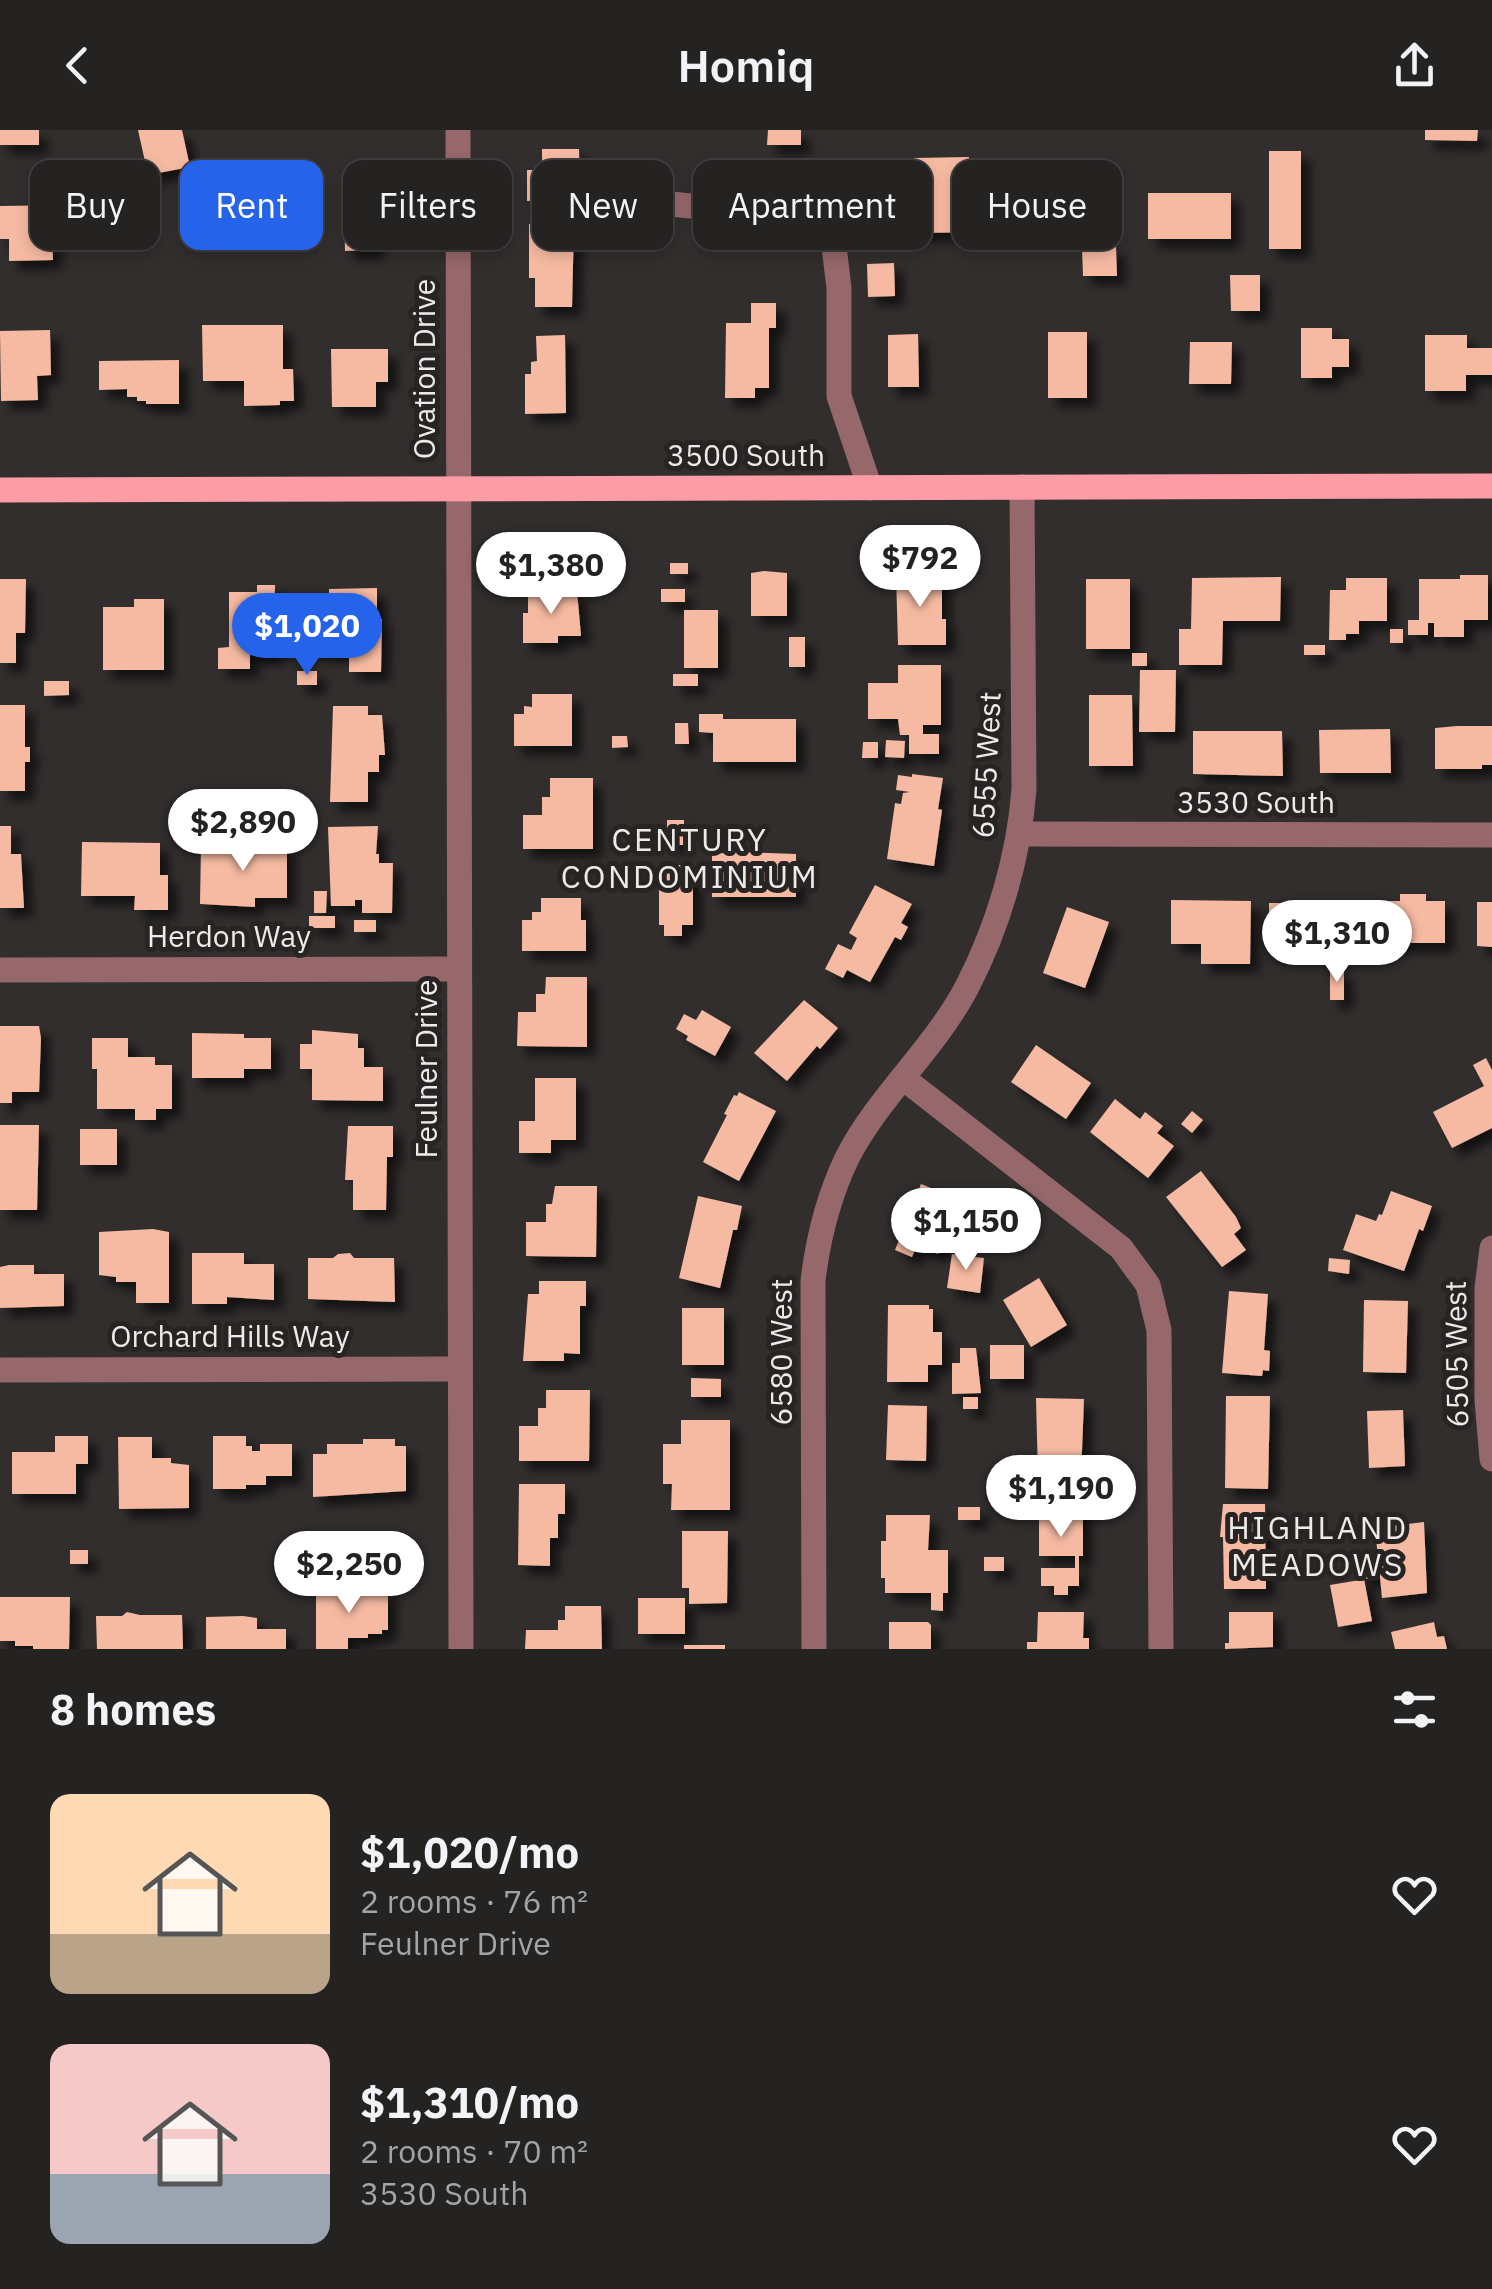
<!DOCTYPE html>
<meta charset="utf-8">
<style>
body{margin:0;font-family:"IBM Plex Sans",sans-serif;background:#312f2f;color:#f1f3f6;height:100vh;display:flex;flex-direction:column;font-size:38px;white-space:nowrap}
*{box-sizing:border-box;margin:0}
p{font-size:32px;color:#a3a4a5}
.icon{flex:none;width:55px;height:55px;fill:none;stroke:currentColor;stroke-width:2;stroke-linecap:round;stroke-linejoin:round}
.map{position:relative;height:1519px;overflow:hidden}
.panel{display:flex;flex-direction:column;background:#252222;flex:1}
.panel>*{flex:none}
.banner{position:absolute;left:30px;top:30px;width:1432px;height:90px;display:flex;gap:20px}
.price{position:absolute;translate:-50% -85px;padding:0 22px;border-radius:35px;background:#fff;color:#222;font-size:32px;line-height:65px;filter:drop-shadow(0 2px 5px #0008)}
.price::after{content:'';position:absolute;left:50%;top:60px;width:30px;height:22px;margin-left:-15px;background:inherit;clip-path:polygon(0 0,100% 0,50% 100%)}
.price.current{background:#2563eb;color:#fff}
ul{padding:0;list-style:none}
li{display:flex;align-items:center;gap:30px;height:250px;padding:0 50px}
li span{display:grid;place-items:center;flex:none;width:280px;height:200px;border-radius:20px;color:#555}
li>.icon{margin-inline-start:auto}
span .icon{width:120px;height:120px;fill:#fffc;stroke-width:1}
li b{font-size:42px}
h2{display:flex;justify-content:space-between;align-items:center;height:120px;padding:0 50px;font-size:42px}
.pill{padding:0 35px;border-radius:20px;background:#252222;box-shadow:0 5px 15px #0003,0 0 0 2px #423f40;font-size:35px;line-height:90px}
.pill.current{background:#2563eb;color:#fff}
header{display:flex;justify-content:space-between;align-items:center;height:130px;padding:0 50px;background:#252222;font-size:45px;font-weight:600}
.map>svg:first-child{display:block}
.building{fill:#f6baa2;filter:url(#shadow)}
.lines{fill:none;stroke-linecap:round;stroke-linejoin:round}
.minor{stroke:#96676b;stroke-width:25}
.major{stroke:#fd9ca5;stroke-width:25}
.labels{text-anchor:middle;stroke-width:10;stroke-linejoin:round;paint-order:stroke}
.street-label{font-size:30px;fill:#edebea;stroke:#272423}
.neighbourhood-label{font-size:32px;letter-spacing:2.5px;fill:#edebea;stroke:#272423}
</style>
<header><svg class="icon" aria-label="back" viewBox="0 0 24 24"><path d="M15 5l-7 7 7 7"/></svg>Homiq<svg class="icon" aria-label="share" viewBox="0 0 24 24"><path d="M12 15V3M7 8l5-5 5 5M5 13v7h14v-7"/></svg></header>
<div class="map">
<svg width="1492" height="1519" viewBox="0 0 1492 1519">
<defs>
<filter id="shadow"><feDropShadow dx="9" dy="9" stdDeviation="5" flood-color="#0009"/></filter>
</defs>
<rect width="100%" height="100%" fill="#312e2d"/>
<g class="building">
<rect x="0" y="0" width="39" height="15"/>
<polygon points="138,0 182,0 190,37 148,45"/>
<polygon points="768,0 801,0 801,15 767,15"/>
<polygon points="1425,0 1478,0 1477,11 1425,10"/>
<polygon points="542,19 579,19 580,70 527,71 527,40 542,40"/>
<rect x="1269" y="21" width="32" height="98"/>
<polygon points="969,27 969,72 988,72 988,102 915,103 914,28"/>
<polygon points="221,39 260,54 257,61 268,66 266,71 292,81 281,109 205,80"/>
<polygon points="386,40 387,72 384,72 384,81 379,81 380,93 374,93 375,120 345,121 343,41"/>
<rect x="1148" y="63" width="83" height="46"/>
<polygon points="68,75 68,106 52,106 53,130 9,131 9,109 0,109 0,76"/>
<polygon points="574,93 572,177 535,177 535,148 529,148 529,94"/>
<polygon points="1116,117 1117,146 1083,146 1082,118"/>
<polygon points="894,133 895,166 868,167 867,134"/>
<polygon points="1230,145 1260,145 1260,181 1231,181"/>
<polygon points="751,173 776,173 776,198 769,198 769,258 755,258 755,268 725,268 726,193 751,193"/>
<polygon points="202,195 283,195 283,239 293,239 294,271 280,271 280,275 244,276 244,251 203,251"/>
<polygon points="1301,198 1332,198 1332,209 1349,209 1349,237 1332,237 1332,248 1301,248"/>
<polygon points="50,200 51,245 37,246 38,270 1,271 0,201"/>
<rect x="1048" y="202" width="39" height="66"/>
<polygon points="918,204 919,257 888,257 888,205"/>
<polygon points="565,205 566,283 525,284 525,244 531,244 531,232 537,231 536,206"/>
<polygon points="1425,205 1467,205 1467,218 1492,218 1492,245 1466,245 1466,261 1425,261"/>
<polygon points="1190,212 1232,212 1231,254 1189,254"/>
<polygon points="331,219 388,219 388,252 376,252 376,277 332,277"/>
<polygon points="179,230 179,274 146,274 146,271 137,271 137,267 127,267 127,259 99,260 99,231"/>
<rect x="670" y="433" width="18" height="11"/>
<polygon points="764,441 787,443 787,486 751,486 751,443"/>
<polygon points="896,445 942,445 942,489 946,489 946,515 898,515"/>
<polygon points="1460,445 1488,445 1488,490 1464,490 1464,507 1434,507 1434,493 1428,493 1428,505 1408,505 1408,490 1419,490 1419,449 1460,449"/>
<polygon points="1281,447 1280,491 1223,491 1222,535 1179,535 1179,499 1191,499 1192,448"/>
<polygon points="1346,448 1387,448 1387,491 1359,491 1359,504 1346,504 1346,510 1329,510 1330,460 1346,460"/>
<polygon points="0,449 26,449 25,503 16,503 16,533 0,533"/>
<rect x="1086" y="449" width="44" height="70"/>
<polygon points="257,455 275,455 274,525 250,525 250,539 218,539 218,518 229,517 229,462 257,462"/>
<polygon points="377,458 377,489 382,489 381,542 349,542 349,523 314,519 314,490 329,490 329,459"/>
<rect x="661" y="459" width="24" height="13"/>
<polygon points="528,461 577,461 581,506 558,506 558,513 523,513 523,483 528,483"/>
<polygon points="134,469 164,469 164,540 103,540 103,477 134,477"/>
<rect x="684" y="480" width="34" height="58"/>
<rect x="1390" y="499" width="13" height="14"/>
<rect x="789" y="507" width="16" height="30"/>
<rect x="1304" y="515" width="21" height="10"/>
<rect x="1132" y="523" width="15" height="13"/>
<polygon points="898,535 941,535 941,595 923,595 923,604 939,604 939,624 909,624 909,605 900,605 898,589 868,589 868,553 898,553"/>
<polygon points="1140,540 1176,540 1175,602 1139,602"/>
<rect x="297" y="541" width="20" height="14"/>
<rect x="673" y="544" width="25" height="12"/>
<polygon points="44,551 69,551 69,565 44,566"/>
<polygon points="532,564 572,564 572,616 514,616 514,584 524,584 524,576 532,577"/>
<polygon points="1089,565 1132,565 1133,636 1089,636"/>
<polygon points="0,575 25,575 25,617 30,617 30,632 25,632 25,661 0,661"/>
<polygon points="333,576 368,576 368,585 382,585 385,625 379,625 379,642 368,642 368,672 330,672"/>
<polygon points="699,584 723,584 723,589 796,589 796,632 713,632 713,603 699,602"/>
<polygon points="675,593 688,593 689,614 675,614"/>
<polygon points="1457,596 1492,596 1492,635 1482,635 1482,639 1435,639 1435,598"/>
<polygon points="1390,599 1391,643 1320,643 1319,600"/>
<polygon points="1193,601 1282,601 1283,646 1193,644"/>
<polygon points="612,606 627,606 628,617 612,618"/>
<polygon points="886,610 905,611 904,628 885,627"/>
<polygon points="863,612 878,612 878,628 862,628"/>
<polygon points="912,644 943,648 938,679 942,680 934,736 887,729 895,673 901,674 903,663 910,662 896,660 898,645 912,647"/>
<polygon points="550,648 593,648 593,719 523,719 523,685 542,685 542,667 550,667"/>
<rect x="667" y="690" width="17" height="25"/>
<polygon points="0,696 11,696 11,724 21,724 24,778 0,778"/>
<polygon points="378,696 376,724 379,724 379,733 393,733 392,783 362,783 362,770 355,770 355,776 331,776 328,697"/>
<polygon points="82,712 160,713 160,745 168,745 168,780 134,780 135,766 81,766"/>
<polygon points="201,715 287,715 287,768 255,768 255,777 200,774"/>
<polygon points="740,722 796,724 796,767 712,767 712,724"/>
<polygon points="659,735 693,735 693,795 682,795 682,806 664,806 664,795 659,795"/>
<polygon points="875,755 912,774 901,793 908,797 901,810 895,807 870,852 847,840 843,848 825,839 838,814 851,820 857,808 849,803"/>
<polygon points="314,761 327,761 326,783 314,783"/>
<polygon points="1400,764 1426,764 1426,771 1445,771 1445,813 1376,813 1376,771 1400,771"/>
<polygon points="541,768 581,768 581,790 586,790 586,821 522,821 522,790 532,790 532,782 541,782"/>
<polygon points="1171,770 1251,771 1250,834 1201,834 1201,814 1171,814"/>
<polygon points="1477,772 1492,772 1492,817 1477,816"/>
<rect x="1269" y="773" width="79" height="45"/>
<polygon points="1067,777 1109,792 1085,858 1043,843"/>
<rect x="309" y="786" width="26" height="12"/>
<rect x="354" y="790" width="22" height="12"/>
<rect x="1330" y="840" width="14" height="30"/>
<polygon points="546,847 587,847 587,917 517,916 518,882 536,882 536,864 545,864"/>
<polygon points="804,870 838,898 820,919 817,916 787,951 754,923"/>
<polygon points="702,880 731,897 715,926 686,910 688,906 676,899 684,884 696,890"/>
<polygon points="0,896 39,896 41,908 39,962 12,962 12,973 0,973"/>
<polygon points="312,900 358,904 358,918 364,918 364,937 383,937 383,971 312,970 312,939 300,939 300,914 312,914"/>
<polygon points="192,903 244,904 244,908 271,908 271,939 244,939 244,948 192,948"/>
<polygon points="92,908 128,908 128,927 155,927 155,935 172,935 172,979 156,979 156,990 135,990 135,979 97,979 97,939 92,939"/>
<polygon points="1036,915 1091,953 1066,989 1011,952"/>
<polygon points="1486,928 1492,940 1492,998 1452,1018 1433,982 1484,956 1473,935"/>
<polygon points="535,948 576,948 576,1010 551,1010 551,1023 519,1023 519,991 535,991"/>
<polygon points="739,962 776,981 739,1051 703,1032 727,985 724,984 734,965 737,966"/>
<polygon points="1115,969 1140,989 1145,982 1163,996 1157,1003 1174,1016 1148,1048 1090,1002"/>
<polygon points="1192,981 1203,990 1192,1003 1181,994"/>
<polygon points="0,995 39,995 37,1080 0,1080"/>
<polygon points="348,996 393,996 393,1027 387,1027 386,1080 353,1080 353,1050 345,1050"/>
<rect x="80" y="999" width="37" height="36"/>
<polygon points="1201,1041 1236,1087 1241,1098 1234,1104 1246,1120 1222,1137 1166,1067"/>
<polygon points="921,1054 961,1070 938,1124 917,1115 912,1127 895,1120"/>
<polygon points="555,1056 597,1056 596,1127 526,1126 526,1092 546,1092 546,1074 552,1074"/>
<polygon points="1391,1061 1432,1076 1423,1101 1419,1099 1404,1141 1343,1120 1356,1084 1376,1091 1379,1084 1382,1085"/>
<polygon points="698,1066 742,1076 737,1100 733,1100 720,1158 679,1148"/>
<polygon points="153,1099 169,1102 169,1173 136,1173 136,1152 116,1152 116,1147 99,1145 99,1102"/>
<polygon points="192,1123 244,1123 244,1134 274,1134 274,1170 227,1167 227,1174 192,1174"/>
<polygon points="350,1123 354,1128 394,1128 395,1172 308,1169 308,1128 333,1128 338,1124"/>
<polygon points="952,1124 984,1128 980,1163 947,1158"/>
<polygon points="1329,1128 1350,1130 1349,1144 1328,1141"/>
<polygon points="9,1135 34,1135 34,1144 64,1144 64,1176 0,1178 0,1137"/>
<polygon points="1039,1148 1067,1195 1031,1217 1003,1170"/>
<polygon points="539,1151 586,1151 586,1176 580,1176 580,1224 564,1223 564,1231 523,1231 528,1164 539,1164"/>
<polygon points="1229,1161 1268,1164 1264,1220 1270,1221 1269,1241 1263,1240 1262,1246 1222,1243"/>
<polygon points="1364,1170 1408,1171 1406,1243 1363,1242"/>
<polygon points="888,1175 929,1175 929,1179 933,1179 933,1202 942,1202 942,1235 928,1235 928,1252 887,1252"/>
<rect x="682" y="1178" width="42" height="57"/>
<rect x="990" y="1215" width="34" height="34"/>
<polygon points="960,1218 976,1218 981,1263 952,1264 952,1233 960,1233"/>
<polygon points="691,1248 721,1249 721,1267 691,1267"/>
<polygon points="546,1260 590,1260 589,1331 519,1331 519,1296 538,1296 538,1278 546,1278"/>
<polygon points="1226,1266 1270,1266 1268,1359 1225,1358"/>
<rect x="963" y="1267" width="15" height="12"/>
<polygon points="1036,1268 1084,1269 1081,1346 1038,1346"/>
<polygon points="888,1275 927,1276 926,1331 886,1330"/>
<polygon points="1403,1280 1405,1336 1369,1338 1367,1281"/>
<polygon points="681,1290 730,1290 730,1380 671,1380 672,1354 663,1354 663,1314 681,1314"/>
<polygon points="55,1306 88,1306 88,1334 76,1334 76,1364 12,1364 12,1322 55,1322"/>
<polygon points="213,1306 246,1306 246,1316 252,1316 252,1321 260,1321 260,1314 292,1314 292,1346 266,1346 266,1355 246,1355 246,1359 213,1359"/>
<polygon points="118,1307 152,1307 152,1328 171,1328 171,1333 189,1335 189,1378 119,1379"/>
<polygon points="363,1309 395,1309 395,1316 406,1316 406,1361 313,1367 313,1324 327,1324 327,1314 363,1314"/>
<polygon points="519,1354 565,1354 565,1384 558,1384 558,1408 550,1408 550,1436 518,1435"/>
<rect x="999" y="1359" width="17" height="14"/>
<polygon points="1039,1368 1083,1368 1083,1426 1079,1426 1079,1456 1068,1456 1068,1465 1054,1465 1054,1456 1041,1456 1041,1438 1075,1438 1075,1426 1039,1426"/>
<polygon points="1223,1374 1265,1374 1266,1459 1224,1459 1223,1407 1220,1407"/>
<rect x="958" y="1377" width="22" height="13"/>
<polygon points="886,1385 930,1385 928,1420 948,1420 948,1463 943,1463 943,1481 931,1480 931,1463 885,1463 885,1448 881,1448 881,1411 886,1411"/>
<polygon points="1424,1392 1427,1463 1382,1468 1380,1447 1364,1449 1372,1491 1338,1497 1330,1455 1360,1450 1357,1430 1378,1428 1375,1398"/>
<polygon points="682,1401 728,1401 727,1473 689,1474 689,1458 682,1458"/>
<rect x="70" y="1420" width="18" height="14"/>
<rect x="984" y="1427" width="20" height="14"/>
<polygon points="316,1460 388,1460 388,1500 382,1500 382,1504 368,1504 368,1508 348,1508 348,1519 316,1519"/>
<polygon points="0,1467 70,1467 69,1519 33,1519 33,1516 15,1516 15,1511 0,1511"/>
<rect x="638" y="1468" width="47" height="36"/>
<polygon points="565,1476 601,1476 602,1519 525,1519 526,1500 558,1500 558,1490 565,1490"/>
<polygon points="127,1482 140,1485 182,1485 183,1519 97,1519 96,1486 122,1486"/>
<polygon points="1038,1482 1084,1482 1083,1508 1089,1508 1089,1519 1027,1519 1027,1512 1037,1512"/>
<polygon points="1229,1482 1273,1482 1273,1517 1225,1519 1225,1513 1229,1513"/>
<polygon points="243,1486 257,1488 257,1499 286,1499 286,1519 206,1519 206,1487"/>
<polygon points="889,1492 928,1492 931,1495 931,1519 889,1519"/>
<polygon points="1434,1492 1437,1507 1444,1506 1447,1519 1395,1519 1391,1502"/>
<rect x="684" y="1515" width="41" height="4"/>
</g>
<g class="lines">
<g class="minor">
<polyline points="458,0 461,1519"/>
<path d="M672,74C723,80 788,79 833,108L839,158V266L870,358"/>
<polyline points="1019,704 1492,705"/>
<polyline points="0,840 459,839"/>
<polyline points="903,948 1121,1118 1148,1155 1159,1200 1161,1519"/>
<polyline points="1492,1118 1487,1158 1487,1270 1492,1329"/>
<polyline points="0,1240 460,1239"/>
<path d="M814,1519L813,1151C818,1108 829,1065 848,1026C880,965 935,918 967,857C998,797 1019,727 1024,659L1022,357"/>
</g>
<polyline class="major" points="0,360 1492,356"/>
</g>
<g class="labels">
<g class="street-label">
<text transform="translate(425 239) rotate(-90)" y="10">Ovation Drive</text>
<text x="746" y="336">3500 South</text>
<text transform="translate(987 635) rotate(-87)" y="10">6555 West</text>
<text x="1256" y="683">3530 South</text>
<text x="229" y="817">Herdon Way</text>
<text transform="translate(427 939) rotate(-90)" y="10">Feulner Drive</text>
<text x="230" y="1217">Orchard Hills Way</text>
<text transform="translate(782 1222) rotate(-90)" y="10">6580 West</text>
<text transform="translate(1457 1224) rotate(-91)" y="10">6505 West</text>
</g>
<g class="neighbourhood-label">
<text x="690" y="721">CENTURY<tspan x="690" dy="37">CONDOMINIUM</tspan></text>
<text x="1318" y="1409">HIGHLAND<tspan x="1318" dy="37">MEADOWS</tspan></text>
</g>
</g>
</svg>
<b class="price" style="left:920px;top:480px">$792</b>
<b class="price" style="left:551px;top:487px">$1,380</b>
<b class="price current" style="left:307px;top:548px">$1,020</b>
<b class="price" style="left:243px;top:744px">$2,890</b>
<b class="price" style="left:1337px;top:855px">$1,310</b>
<b class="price" style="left:966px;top:1143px">$1,150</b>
<b class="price" style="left:1061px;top:1410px">$1,190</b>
<b class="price" style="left:349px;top:1486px">$2,250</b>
<div class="banner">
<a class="pill">Buy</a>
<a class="pill current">Rent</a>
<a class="pill">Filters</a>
<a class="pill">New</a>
<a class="pill">Apartment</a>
<a class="pill">House</a>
</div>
</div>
<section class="panel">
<h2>8 homes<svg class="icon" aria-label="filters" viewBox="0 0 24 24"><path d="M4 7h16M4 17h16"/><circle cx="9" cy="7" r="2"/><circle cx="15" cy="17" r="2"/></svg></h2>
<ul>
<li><span style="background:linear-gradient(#ffd9b3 70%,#b9a48a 0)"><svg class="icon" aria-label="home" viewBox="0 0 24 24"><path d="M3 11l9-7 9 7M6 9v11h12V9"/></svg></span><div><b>$1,020/mo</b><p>2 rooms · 76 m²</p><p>Feulner Drive</p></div><svg class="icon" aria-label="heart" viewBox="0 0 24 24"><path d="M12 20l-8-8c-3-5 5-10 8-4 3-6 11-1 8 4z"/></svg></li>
<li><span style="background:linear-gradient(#f6c9c9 65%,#9aa5b1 0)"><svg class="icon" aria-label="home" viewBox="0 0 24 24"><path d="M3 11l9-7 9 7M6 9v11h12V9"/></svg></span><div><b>$1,310/mo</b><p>2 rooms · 70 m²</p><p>3530 South</p></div><svg class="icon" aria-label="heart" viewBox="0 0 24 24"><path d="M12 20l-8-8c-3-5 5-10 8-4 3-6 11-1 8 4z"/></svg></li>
</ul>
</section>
